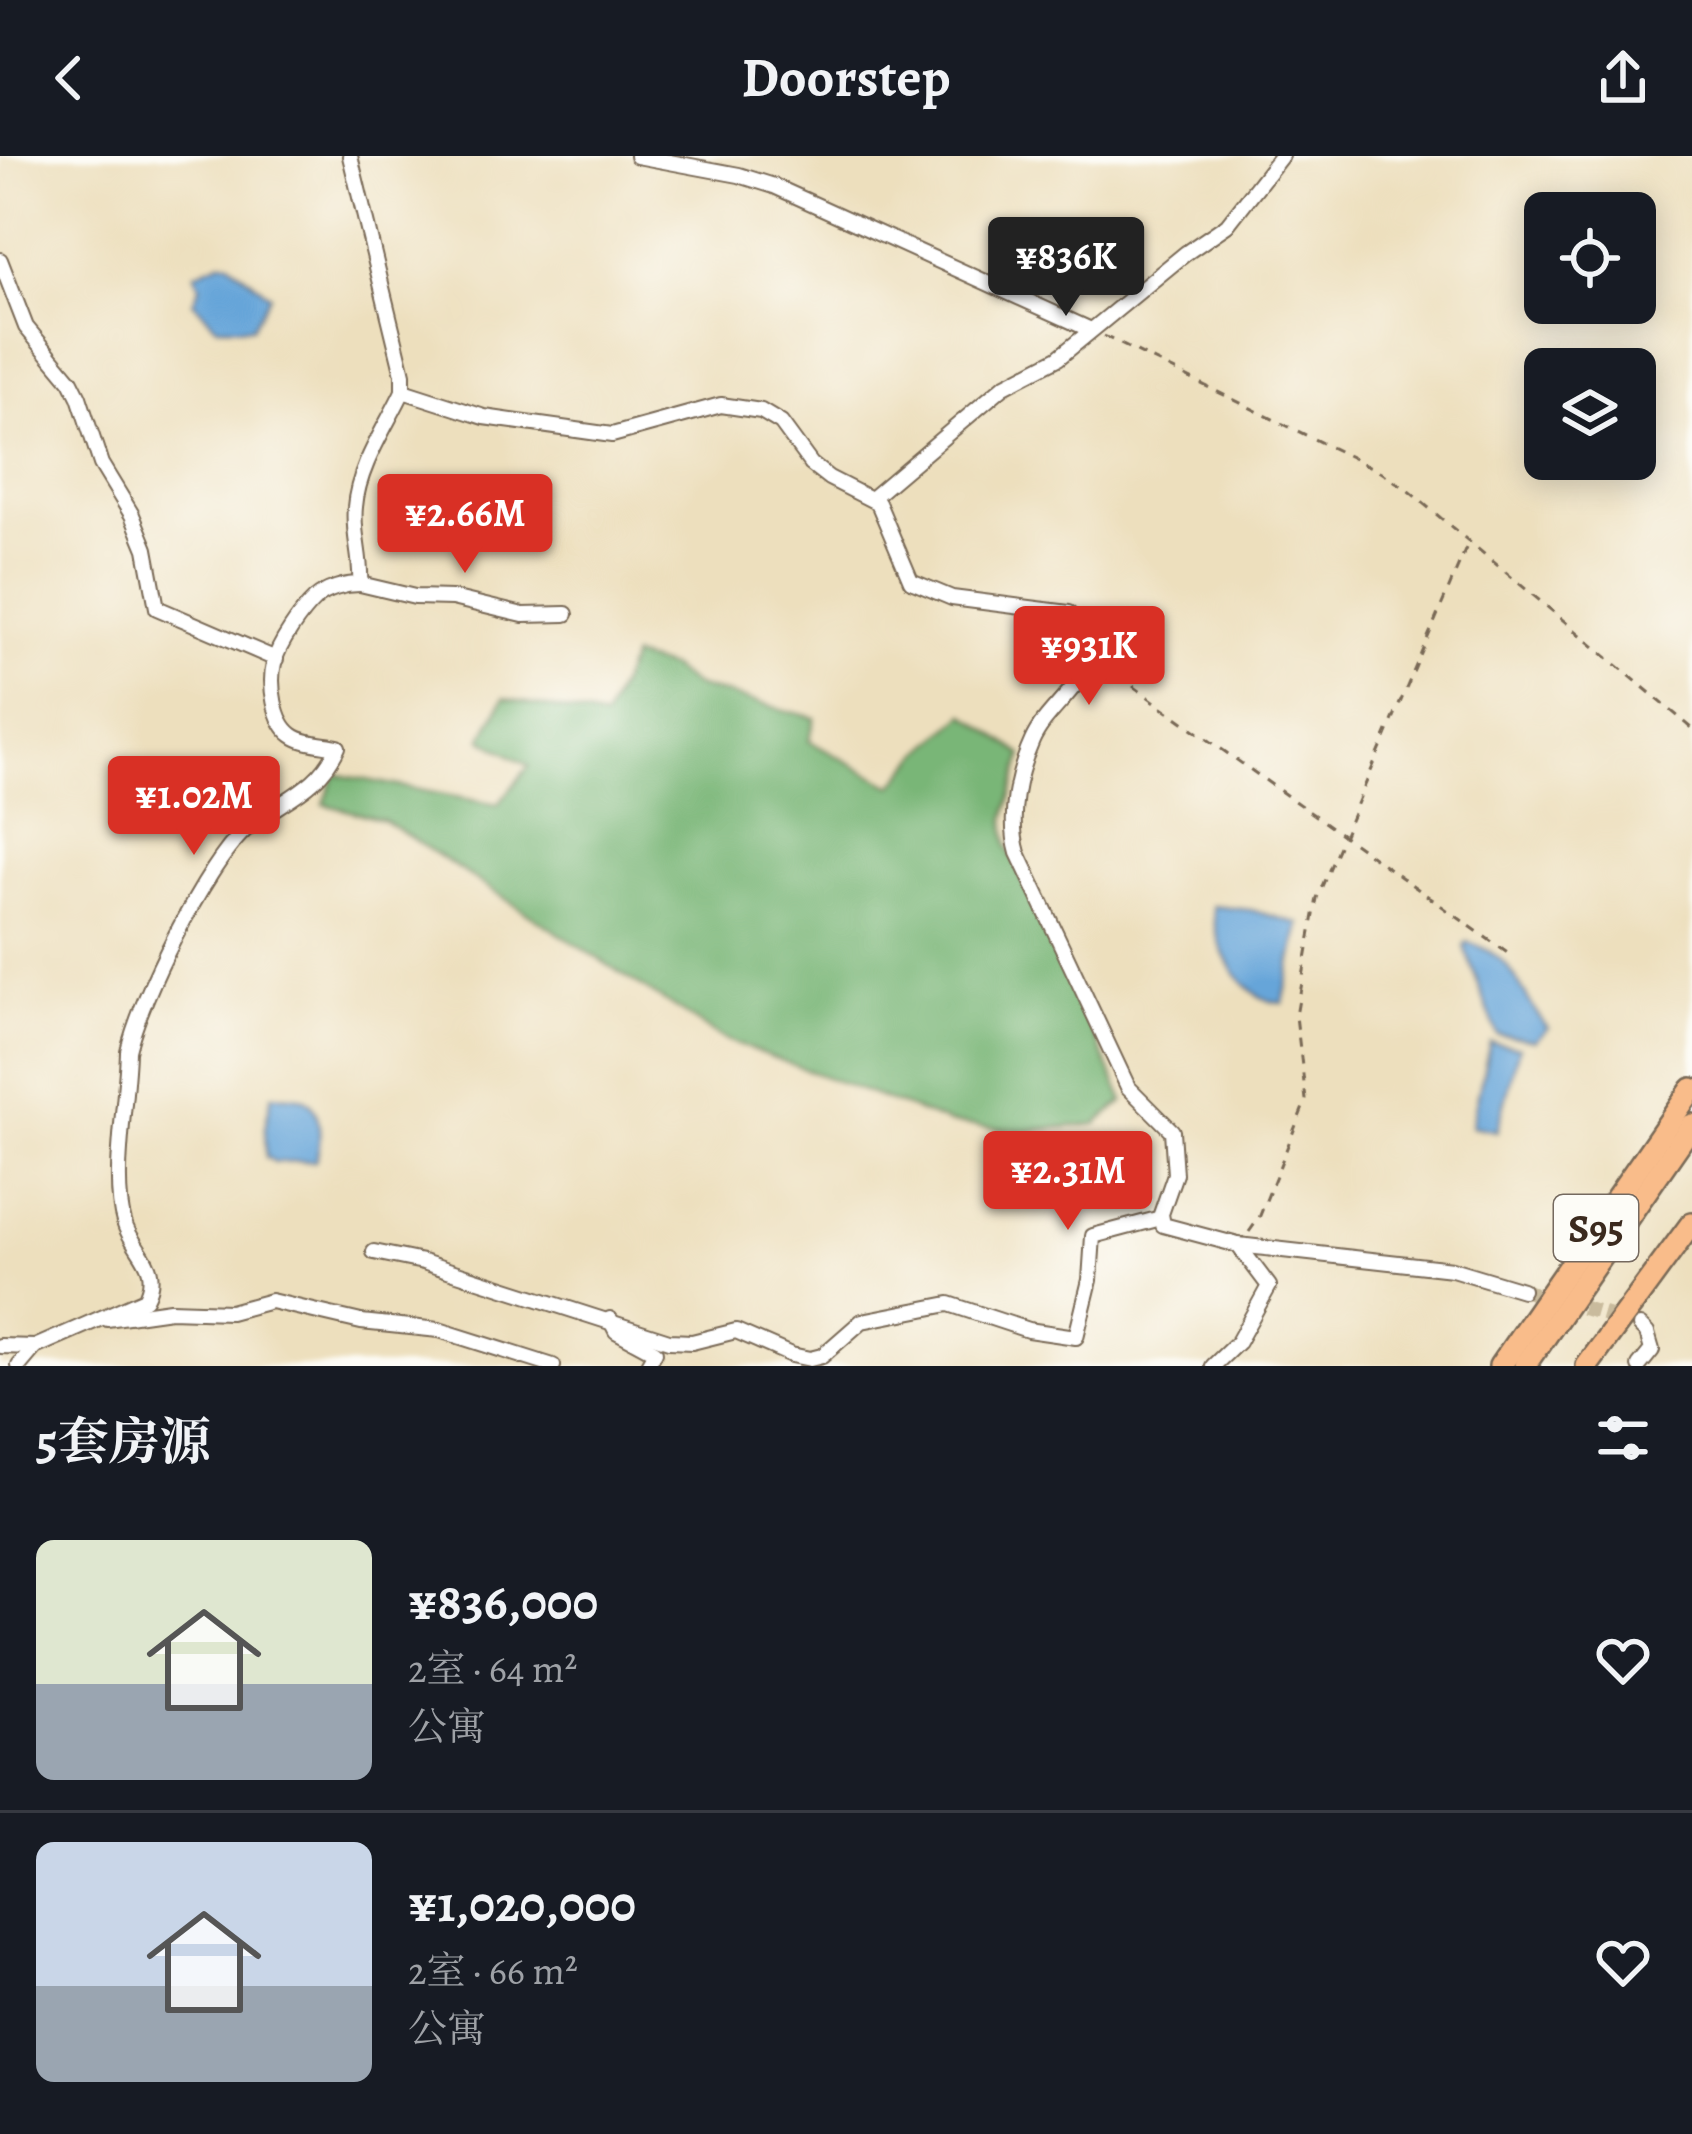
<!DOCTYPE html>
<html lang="zh">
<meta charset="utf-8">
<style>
body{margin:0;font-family:Alegreya,"Noto Serif SC",serif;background:#242831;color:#f1f3f6;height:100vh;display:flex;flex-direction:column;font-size:45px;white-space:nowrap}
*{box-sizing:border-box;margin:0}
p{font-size:39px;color:#9ea1a6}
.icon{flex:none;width:66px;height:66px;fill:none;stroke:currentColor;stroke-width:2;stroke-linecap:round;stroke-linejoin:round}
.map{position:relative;height:1210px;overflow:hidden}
.drawer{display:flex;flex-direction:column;background:#171b24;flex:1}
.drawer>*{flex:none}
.tools{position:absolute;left:1524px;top:36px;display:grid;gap:24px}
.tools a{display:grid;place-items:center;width:132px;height:132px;border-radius:18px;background:#171b24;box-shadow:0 6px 30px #0003;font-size:60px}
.price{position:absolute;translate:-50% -102px;padding:0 27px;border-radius:12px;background:#d93025;color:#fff;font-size:39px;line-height:78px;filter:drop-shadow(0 3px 6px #0008)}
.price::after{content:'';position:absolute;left:50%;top:72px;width:36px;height:27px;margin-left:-18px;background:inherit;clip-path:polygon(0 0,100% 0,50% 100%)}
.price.selected{background:#222;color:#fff}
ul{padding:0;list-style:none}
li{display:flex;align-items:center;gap:36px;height:300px;padding:0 36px}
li+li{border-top:3px solid #363941}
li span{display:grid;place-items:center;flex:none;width:336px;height:240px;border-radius:18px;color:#555}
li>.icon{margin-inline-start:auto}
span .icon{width:144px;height:144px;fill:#fffc;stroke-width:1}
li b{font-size:51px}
h2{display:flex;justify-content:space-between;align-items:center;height:144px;padding:0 36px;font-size:51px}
header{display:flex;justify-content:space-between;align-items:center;height:156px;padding:0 36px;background:#171b24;font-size:54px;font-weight:700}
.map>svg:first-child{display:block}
.forest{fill:#79b677;stroke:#5a704a;stroke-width:3}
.water{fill:#66a5d9;stroke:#50687c;stroke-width:3}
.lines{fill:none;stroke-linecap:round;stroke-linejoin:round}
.minor-tunnel{stroke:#c9bb9d;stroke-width:14;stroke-dasharray:14 7;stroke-linecap:butt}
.minor-casing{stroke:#796956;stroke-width:18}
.highway-casing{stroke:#796956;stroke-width:26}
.path{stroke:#796956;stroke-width:3;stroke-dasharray:9 9;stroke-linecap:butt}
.minor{stroke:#fff;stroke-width:14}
.highway{stroke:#f9bc8a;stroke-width:21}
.labels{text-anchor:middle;stroke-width:9;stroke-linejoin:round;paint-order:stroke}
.shield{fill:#fdfcf7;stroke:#75695f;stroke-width:3}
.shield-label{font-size:39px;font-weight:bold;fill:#3b2a1e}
</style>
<header><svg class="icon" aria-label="back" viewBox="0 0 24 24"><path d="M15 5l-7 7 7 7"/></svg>Doorstep<svg class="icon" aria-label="share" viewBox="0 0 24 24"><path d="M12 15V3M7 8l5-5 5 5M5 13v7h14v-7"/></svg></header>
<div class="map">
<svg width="1692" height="1210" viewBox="0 0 1692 1210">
<rect width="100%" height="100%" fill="#fdfcf7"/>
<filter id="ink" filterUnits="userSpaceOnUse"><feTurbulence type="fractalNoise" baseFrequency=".00833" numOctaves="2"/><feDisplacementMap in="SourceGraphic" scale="24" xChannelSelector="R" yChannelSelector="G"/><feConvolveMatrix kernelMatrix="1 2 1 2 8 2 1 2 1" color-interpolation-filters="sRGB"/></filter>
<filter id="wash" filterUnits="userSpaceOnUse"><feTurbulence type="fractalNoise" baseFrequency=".004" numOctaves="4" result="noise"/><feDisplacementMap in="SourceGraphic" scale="48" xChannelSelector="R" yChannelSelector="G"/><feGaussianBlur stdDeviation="2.7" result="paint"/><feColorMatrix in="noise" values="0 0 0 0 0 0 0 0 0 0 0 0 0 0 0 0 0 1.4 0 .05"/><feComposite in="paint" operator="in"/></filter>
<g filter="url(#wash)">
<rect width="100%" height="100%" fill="#eddfbd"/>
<polygon class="forest" points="632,501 670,512 695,530 815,562 809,585 893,630 920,598 965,558 1023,599 1005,663 1007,689 1124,945 1096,968 1025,975 949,967 723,883 383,664 324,648 335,618 498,649 529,610 482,583 504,542 604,563"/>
<g class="water">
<polygon points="222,105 229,106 270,139 252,171 217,170 193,146 200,130 195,117"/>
<path d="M1213,750L1251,754L1300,768L1283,847C1241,846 1213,788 1213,750Z"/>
<path d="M1467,786C1520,802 1517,837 1548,872L1535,884L1497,878L1464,790Z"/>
<polygon points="1490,886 1519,891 1497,975 1471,970"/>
<path d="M272,939C282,940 294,939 302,942C323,949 322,989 315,1005L275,1006L266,1001L265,971Z"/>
</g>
</g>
<g filter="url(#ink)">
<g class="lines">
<polyline class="minor-tunnel" points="1522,1134 1624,1164"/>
<g class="minor-casing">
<g id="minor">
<polyline points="637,0 739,19 774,30 1091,174"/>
<polyline points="0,104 26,171 71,225 79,241 101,308 132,359 146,393 157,452 276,503"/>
<path d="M403,235L484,261L612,279L721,249L761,255L781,267L811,308L829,322L878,347L911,425L952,442L1069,457C1124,510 1051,541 1032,585C1017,618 1008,662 1018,697L1128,931L1172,975L1175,1018L1161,1058L1163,1069L1238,1089L1452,1113L1522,1134"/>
<polyline points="872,342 1004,230 1058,202 1186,97 1227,69 1281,0"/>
<polyline points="360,428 415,441 452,442 523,459 566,458"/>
<polyline points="374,1096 423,1106 669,1185 692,1186 736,1175 791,1199 810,1203 822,1200 862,1165 949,1148 1028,1174 1076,1181 1090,1124 1093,1080 1161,1062"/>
<polyline points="107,1163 170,1154 230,1156 271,1145 361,1166 439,1174 553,1210"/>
<polyline points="610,1163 616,1175 655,1196 647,1210"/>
<polyline points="0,1190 35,1191"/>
<path d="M19,1210L35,1191L145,1143C163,1109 133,1096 124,1066C111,1024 127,942 128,895C140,842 205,712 244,675C279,643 317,637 338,591C324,588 304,588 292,579C274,566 269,528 274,507C278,489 301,456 315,443C326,433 345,428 360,428C362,401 352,377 355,351C358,311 386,271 403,235V218L350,0"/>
<polyline points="1213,1210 1238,1186 1269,1130 1238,1089"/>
<polyline points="1639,1210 1652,1194 1647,1177 1640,1170"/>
</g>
</g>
<g class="highway-casing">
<g id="highway">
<polyline points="1500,1210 1692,933"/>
<polyline points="1525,1210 1692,969"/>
<polyline points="1587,1210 1692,1067"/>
</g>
</g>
<g class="path">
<polyline points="1104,180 1381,316 1405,332 1692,572"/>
<polyline points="1133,530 1509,798"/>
<polyline points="1249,1076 1259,1062 1306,944 1296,860 1317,742 1469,385"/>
</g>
<use href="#minor" class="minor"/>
<use href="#highway" class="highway"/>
</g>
</g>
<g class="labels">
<rect class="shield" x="1554" y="1039" width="84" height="66" rx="9"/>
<g class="shield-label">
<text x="1596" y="1086">S95</text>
</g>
</g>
</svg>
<div class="tools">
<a><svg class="icon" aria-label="locate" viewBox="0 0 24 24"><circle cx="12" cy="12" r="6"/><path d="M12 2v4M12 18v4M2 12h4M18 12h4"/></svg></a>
<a><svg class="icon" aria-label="layers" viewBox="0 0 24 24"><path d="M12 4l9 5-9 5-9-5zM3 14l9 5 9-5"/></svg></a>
</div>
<b class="price selected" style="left:1066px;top:163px">¥836K</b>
<b class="price" style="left:465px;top:420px">¥2.66M</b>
<b class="price" style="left:1089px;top:552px">¥931K</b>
<b class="price" style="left:194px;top:702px">¥1.02M</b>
<b class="price" style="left:1068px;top:1077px">¥2.31M</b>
</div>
<section class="drawer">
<h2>5套房源<svg class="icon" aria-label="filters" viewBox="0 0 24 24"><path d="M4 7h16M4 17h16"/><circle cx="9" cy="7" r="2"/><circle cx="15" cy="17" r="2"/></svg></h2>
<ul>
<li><span style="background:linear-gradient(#dfe7d0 60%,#9aa5b1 0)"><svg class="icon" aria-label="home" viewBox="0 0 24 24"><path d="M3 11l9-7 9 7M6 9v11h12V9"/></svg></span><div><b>¥836,000</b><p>2室 · 64 m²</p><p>公寓</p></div><svg class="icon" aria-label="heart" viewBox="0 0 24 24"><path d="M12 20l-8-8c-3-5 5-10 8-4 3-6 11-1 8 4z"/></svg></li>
<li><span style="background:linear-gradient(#c9d6e8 60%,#9aa5b1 0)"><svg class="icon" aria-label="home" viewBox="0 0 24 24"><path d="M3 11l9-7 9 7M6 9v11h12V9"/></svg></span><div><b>¥1,020,000</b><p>2室 · 66 m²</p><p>公寓</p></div><svg class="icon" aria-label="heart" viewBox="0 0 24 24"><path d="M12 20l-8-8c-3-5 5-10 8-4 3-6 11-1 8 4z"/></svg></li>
</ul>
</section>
